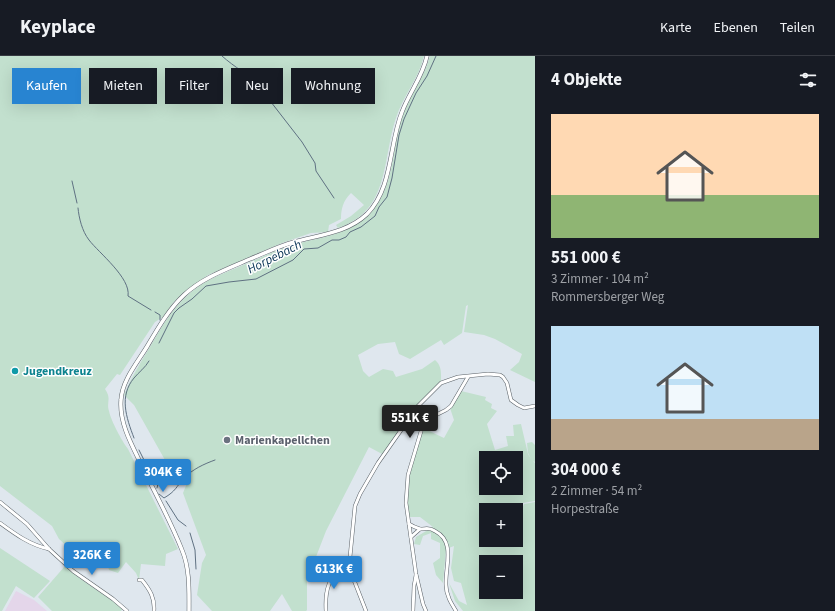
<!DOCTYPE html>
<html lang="de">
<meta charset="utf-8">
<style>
body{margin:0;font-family:"Source Sans 3",sans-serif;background:#242831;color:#f1f3f6;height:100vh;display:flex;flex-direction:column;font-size:15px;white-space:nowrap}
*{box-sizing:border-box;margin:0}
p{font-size:13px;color:#9ea1a6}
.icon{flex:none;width:22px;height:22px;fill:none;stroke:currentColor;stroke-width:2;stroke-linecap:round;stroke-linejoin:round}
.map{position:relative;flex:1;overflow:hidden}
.side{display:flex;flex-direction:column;background:#171b24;width:300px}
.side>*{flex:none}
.banner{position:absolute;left:12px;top:12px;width:380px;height:36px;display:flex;gap:8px}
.tools{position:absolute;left:479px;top:395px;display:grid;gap:8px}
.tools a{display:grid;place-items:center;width:44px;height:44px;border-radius:0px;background:#171b24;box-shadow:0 4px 16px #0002;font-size:20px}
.price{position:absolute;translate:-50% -34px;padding:0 9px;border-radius:4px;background:#2884d1;color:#fff;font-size:13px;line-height:26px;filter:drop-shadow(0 1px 2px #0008)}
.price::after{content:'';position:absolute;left:50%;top:24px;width:12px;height:9px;margin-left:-6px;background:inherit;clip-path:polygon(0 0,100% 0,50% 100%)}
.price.active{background:#222;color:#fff}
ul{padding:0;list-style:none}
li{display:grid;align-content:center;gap:8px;height:212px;padding:0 16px}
li span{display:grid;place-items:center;height:124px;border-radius:0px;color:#555}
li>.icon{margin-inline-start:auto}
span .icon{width:72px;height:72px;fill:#fffc;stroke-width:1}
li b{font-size:17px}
h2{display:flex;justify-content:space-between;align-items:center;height:48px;padding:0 16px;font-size:17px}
.tag{padding:0 14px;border-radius:0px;background:#171b24;box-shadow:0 4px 16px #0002;font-size:14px;line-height:36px}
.tag.active{background:#2884d1;color:#fff}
header{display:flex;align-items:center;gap:24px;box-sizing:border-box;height:56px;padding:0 20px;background:#171b24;border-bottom:1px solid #363941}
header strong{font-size:19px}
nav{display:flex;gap:22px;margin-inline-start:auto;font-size:14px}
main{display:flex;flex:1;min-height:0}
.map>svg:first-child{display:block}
.education{fill:#e4d6ea}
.green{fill:#c2e0ce;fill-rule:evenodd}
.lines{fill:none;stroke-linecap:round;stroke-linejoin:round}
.stream{stroke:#5f7182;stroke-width:1}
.minor-casing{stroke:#5a6167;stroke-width:4}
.tertiary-casing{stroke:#5a6167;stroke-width:4.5}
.minor{stroke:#fff;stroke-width:3}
.tertiary{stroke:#fff;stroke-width:3.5}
.culture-dot{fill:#0f9aa8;stroke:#fff;stroke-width:1.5}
.worship-dot{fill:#6b7280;stroke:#fff;stroke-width:1.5}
.labels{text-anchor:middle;stroke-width:3;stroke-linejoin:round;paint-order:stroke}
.culture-label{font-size:12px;font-weight:bold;fill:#0d838f;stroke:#fff;text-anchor:start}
.worship-label{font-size:12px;font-weight:bold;fill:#5b616d;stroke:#fff;text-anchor:start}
.water-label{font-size:13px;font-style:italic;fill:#073254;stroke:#fff}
</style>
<header>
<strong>Keyplace</strong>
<nav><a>Karte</a><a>Ebenen</a><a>Teilen</a></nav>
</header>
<main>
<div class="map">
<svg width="535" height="555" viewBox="0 0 535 555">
<rect width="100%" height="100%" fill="#dfe7ee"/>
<polygon class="education" points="16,535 34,544 47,555 5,555"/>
<g class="green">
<path d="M0,0H424C419,22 403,40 396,62C382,104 390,155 338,172L336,169L351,160L364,149L351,137C343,145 341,153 341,163L329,169L328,176L311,177L282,187L208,219L182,238L173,247L163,261L155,266L120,319L117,318L105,333C112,343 106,346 109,355C111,365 122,385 128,393L178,493L166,498L165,510L141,508L139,524L136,517L126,506L118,517L109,514L108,510L89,500L81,503L59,483L52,470L0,430Z"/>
<path d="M430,0H535V326L510,314L519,306L522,298L495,283L484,279L464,276L468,249L466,250L462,277L444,289L441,284L410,303L399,298L395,286L378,288L358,299L363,315L369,321L383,313L393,315L396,321L422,313L435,304C442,310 441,317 441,326L418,350L384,399L369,391L326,475L307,524V554L306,555H292L282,538L270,555H212L197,539L202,507L206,499L183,437L190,420L179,407L165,404L134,349L124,339C131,322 140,307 150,291C163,268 176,246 199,230C214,220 232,214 248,207C264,200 279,193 296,188C322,181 351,178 370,157C395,131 392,90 403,58C411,38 424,21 430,0Z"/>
<path d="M461,335L486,341L485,344L492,348L491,352L497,355L487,368L495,394L508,390L506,380H514L513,369L521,368L528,398L531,403L528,397L527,387L532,386L535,389V406L533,405L535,407V445L523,447L521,453H522L524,448L535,446V555H463L455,545L449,527L459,545L467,549L461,527L454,525L451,512L454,490L446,493L443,527L436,519L433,507L440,502V487L431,483V477L423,480L420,489L414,488L416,481L433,471L420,461H408C404,431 413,400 423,372L444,382L454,364L450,352ZM486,402H516V432H486ZM486,454H516V484H486ZM486,506H516V536H486Z"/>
<polygon points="0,492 50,525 34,542 16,530 2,555 0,555"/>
<polygon points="65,510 78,521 123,552 121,555 52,555 38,541"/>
</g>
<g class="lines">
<g class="stream">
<path d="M222,0C234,11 250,19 260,32"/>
<polyline points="264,37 302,86 315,107 316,115 334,142"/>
<polyline points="72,125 77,147"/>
<path d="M78,152C79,162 82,175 89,184C99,197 131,222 128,240L151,254"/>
<polyline points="155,256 160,259 160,264"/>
<polyline points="159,287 174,257 179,252 192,243 206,230 229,226 256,223 293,204 304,193 318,192 332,184 339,184 346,181 350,176 361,171 375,160 379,151 387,141 392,122 399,79 404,63 416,37 427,20 436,0"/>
<path d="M134,382C126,361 119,340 134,322C139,316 145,312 149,305"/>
<polyline points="139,394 149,414"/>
<polyline points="156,422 158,428 157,432"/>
<path d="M159,438L164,442C176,435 176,431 184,422C193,413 204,408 215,404"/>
<polyline points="166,445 178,464 186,470"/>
<polyline points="190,477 195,494 196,513"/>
</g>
<g class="minor-casing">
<g id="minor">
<polyline points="0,446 27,468 49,493 73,515 113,543 127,555"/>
<path d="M0,467C15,478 30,489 49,493"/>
<path d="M409,468C412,470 417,472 420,473C427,473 429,471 435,475C456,486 445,510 446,529C446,539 451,547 456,555"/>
<polyline points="411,481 420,473"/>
<path d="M139,524H142C150,534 155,542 154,555"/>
<path d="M326,555C325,538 327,514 350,514"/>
<polyline points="366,555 350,514 350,501 355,450 360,438 378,407 418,350 441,327 458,321 488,318 500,319 503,321 507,327 511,344 518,349 524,352 535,350"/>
<polyline points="413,555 414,530 416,519"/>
<polyline points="426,555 423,548 416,518 406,447 408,419 422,372 428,363 446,354 451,350 468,321"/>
</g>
</g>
<g class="tertiary-casing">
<path id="tertiary" d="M189,555C189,535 190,513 182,494C171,466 156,439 143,412C133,391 119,368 121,344C122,324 138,306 148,289C158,272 169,253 184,239C202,222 227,213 250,203C265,197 279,190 294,186C319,179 347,177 367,158C393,132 389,88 402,56C409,37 423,20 427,0"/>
</g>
<use href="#minor" class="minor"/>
<use href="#tertiary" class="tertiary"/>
</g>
<circle class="culture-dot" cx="15" cy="315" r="4"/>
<circle class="worship-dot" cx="227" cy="384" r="4"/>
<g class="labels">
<g class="culture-label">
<text x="23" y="319">Jugendkreuz</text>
</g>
<g class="worship-label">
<text x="235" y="388">Marienkapellchen</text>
</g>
<g class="water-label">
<text transform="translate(274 200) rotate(-27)" y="5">Horpebach</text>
</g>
</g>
</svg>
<div class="tools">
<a><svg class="icon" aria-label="locate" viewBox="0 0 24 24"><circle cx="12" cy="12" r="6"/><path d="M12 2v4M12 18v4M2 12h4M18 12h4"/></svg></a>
<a>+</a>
<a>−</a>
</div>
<b class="price active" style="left:410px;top:383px">551K €</b>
<b class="price" style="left:163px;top:437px">304K €</b>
<b class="price" style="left:92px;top:520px">326K €</b>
<b class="price" style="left:334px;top:534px">613K €</b>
<div class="banner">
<a class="tag active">Kaufen</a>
<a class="tag">Mieten</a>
<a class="tag">Filter</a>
<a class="tag">Neu</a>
<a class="tag">Wohnung</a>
</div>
</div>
<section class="side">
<h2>4 Objekte<svg class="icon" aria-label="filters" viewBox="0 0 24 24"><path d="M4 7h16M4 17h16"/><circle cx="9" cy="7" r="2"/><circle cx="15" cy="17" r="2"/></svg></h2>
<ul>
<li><span style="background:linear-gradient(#ffd9b3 65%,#8fb573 0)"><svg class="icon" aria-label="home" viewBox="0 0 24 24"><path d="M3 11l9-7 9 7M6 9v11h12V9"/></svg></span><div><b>551 000 €</b><p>3 Zimmer · 104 m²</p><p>Rommersberger Weg</p></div></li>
<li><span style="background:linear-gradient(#bfe0f5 75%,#b9a48a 0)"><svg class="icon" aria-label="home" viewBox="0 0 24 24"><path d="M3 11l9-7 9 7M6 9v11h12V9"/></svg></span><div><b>304 000 €</b><p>2 Zimmer · 54 m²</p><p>Horpestraße</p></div></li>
</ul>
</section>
</main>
